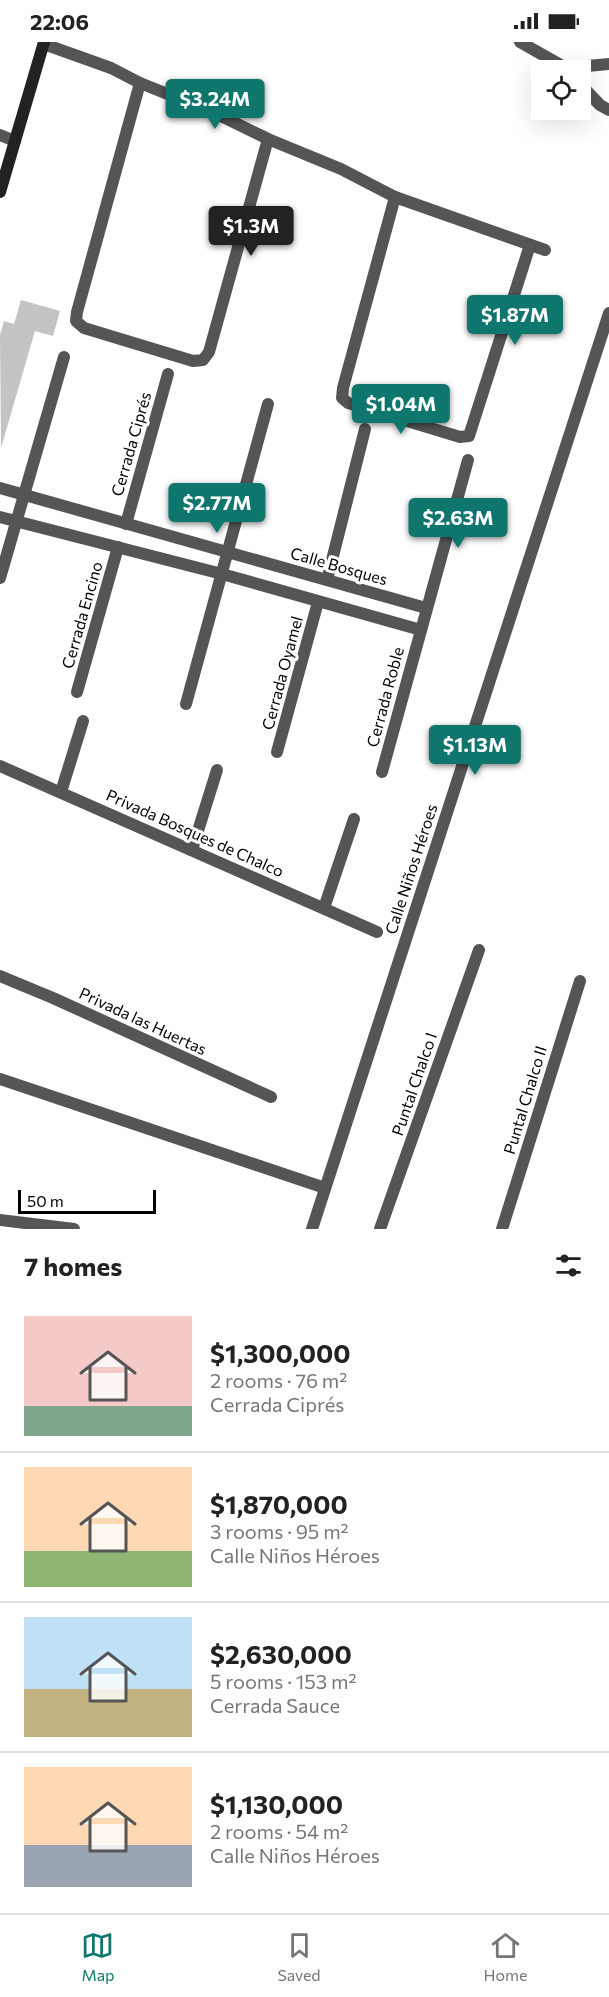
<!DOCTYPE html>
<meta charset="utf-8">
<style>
body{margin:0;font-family:Commissioner,sans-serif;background:#f2f2f2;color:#222;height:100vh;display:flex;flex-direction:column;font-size:22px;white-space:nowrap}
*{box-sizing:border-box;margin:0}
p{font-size:20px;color:#767676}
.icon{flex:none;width:33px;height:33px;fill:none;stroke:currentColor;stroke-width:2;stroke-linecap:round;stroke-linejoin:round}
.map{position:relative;height:1187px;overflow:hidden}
.side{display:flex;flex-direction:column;background:#fff;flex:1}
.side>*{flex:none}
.buttons{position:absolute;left:531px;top:18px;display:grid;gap:12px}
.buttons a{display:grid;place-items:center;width:60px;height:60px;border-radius:0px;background:#fff;box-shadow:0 6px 24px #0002;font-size:30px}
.scale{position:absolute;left:18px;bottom:15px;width:138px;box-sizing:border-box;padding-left:6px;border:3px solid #000;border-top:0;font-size:16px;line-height:21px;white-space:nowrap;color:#000;-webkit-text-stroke:4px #fff;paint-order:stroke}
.price{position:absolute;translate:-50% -51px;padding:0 14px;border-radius:6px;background:#0f766e;color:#fff;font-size:20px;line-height:39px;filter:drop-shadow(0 2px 3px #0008)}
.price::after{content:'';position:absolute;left:50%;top:36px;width:18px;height:14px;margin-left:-9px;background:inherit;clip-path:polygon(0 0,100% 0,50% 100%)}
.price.selected{background:#222;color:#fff}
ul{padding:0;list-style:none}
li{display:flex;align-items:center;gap:18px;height:150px;padding:0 24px}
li+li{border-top:2px solid #e0e0e0}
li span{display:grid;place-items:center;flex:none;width:168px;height:120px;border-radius:0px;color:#555}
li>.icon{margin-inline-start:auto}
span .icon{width:72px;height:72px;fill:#fffc;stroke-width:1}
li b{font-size:26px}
h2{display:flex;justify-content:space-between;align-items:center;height:72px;padding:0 24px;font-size:26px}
.status{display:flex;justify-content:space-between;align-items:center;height:42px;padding:0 30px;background:#fff;direction:ltr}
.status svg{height:16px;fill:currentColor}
.dock{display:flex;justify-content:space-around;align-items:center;height:84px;border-top:2px solid #e0e0e0;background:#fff;font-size:16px;color:#767676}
.dock a{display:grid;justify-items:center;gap:3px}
.dock .selected{color:#0f766e}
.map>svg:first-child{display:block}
.building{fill:#c4c4c4}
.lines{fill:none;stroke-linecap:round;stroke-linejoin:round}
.minor{stroke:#555;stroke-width:12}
.tertiary{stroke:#555;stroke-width:12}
.secondary{stroke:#222;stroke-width:12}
.labels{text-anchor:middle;stroke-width:6;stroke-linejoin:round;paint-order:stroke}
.street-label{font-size:16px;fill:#000;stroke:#fff}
</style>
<div class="status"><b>22:06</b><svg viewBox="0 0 49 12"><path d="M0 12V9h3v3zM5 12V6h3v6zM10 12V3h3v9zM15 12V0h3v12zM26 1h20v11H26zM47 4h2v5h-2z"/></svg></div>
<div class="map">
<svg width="609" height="1187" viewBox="0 0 609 1187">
<rect width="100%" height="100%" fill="#fff"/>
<polygon class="building" points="21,258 60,269 53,294 35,289 1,406 0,293 4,279 14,282"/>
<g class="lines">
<g class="minor">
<polyline points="520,0 566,26 609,22"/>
<polyline points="44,2 111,26 140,41 215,71 268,97 341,127 395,155 545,208"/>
<polyline points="140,41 77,270 76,279 84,286 193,319 203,318 209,310 268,97"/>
<polyline points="580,42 600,63 609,68"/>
<polyline points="0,93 15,99"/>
<polyline points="395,155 343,346 342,356 348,361 460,395 469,394 530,203"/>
<polyline points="0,446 426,566"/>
<polyline points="0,475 222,532 421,588"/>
<polyline points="126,482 168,332"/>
<polyline points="0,536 64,315"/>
<polyline points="327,538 365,387"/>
<polyline points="77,650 118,505"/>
<polyline points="186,662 268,362"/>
<polyline points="277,710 318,560"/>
<polyline points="0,724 377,890"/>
<polyline points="382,730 468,418"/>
<polyline points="61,750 83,679"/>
<polyline points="192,808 217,728"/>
<polyline points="324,866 354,777"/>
<polyline points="0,934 53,956 271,1055"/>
<polyline points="0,1037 325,1146"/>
<polyline points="312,1187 609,271"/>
<polyline points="380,1187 479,908"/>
<polyline points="502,1187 580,939"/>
</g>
<polyline class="tertiary" points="0,1178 74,1187"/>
<polyline class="secondary" points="0,150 44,0"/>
</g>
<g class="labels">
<g class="street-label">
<text transform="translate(131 402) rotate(-74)" y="6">Cerrada Ciprés</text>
<text transform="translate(339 524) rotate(16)" y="6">Calle Bosques</text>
<text transform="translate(82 573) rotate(-74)" y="6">Cerrada Encino</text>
<text transform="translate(282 631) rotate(-75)" y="6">Cerrada Oyamel</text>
<text transform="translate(385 655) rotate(-75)" y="6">Cerrada Roble</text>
<text transform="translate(195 791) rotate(24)" y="6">Privada Bosques de Chalco</text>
<text transform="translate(411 827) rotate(-72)" y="6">Calle Niños Héroes</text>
<text transform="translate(143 979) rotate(25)" y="6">Privada las Huertas</text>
<text transform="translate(414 1042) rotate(-71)" y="6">Puntal Chalco I</text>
<text transform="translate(525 1058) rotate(-73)" y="6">Puntal Chalco II</text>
</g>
</g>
</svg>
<div class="buttons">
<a><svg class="icon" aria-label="locate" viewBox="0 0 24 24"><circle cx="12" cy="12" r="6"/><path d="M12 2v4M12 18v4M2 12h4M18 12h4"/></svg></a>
</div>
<div class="scale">50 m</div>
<b class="price" style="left:215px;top:88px">$3.24M</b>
<b class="price selected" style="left:251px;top:215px">$1.3M</b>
<b class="price" style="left:515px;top:304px">$1.87M</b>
<b class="price" style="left:401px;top:393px">$1.04M</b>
<b class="price" style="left:217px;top:492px">$2.77M</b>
<b class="price" style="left:458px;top:507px">$2.63M</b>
<b class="price" style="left:475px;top:734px">$1.13M</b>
</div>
<section class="side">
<h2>7 homes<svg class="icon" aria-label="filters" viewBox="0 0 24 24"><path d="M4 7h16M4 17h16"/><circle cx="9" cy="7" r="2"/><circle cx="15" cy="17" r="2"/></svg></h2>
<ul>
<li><span style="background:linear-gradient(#f6c9c9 75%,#7fa58c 0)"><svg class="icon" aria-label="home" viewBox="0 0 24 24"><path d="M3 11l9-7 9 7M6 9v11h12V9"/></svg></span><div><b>$1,300,000</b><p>2 rooms · 76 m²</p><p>Cerrada Ciprés</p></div></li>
<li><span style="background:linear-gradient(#ffd9b3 70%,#8fb573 0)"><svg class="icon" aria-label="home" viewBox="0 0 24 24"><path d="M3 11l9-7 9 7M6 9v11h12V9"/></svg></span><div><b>$1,870,000</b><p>3 rooms · 95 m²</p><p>Calle Niños Héroes</p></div></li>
<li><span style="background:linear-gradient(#bfe0f5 60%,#c2b280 0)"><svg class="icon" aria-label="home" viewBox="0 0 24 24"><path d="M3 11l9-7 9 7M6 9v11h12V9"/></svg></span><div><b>$2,630,000</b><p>5 rooms · 153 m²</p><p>Cerrada Sauce</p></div></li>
<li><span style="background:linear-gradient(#ffd9b3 65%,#9aa5b1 0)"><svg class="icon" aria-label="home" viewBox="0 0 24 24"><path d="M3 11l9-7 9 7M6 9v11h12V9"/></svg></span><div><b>$1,130,000</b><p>2 rooms · 54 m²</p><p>Calle Niños Héroes</p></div></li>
</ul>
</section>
<nav class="dock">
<a class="selected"><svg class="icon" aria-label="map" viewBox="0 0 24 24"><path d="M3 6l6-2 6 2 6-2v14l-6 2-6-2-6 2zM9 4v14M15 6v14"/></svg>Map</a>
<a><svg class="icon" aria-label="saved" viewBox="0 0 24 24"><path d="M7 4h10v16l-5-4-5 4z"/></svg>Saved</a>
<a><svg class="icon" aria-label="home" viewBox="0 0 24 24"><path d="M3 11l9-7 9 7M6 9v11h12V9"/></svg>Home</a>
</nav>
